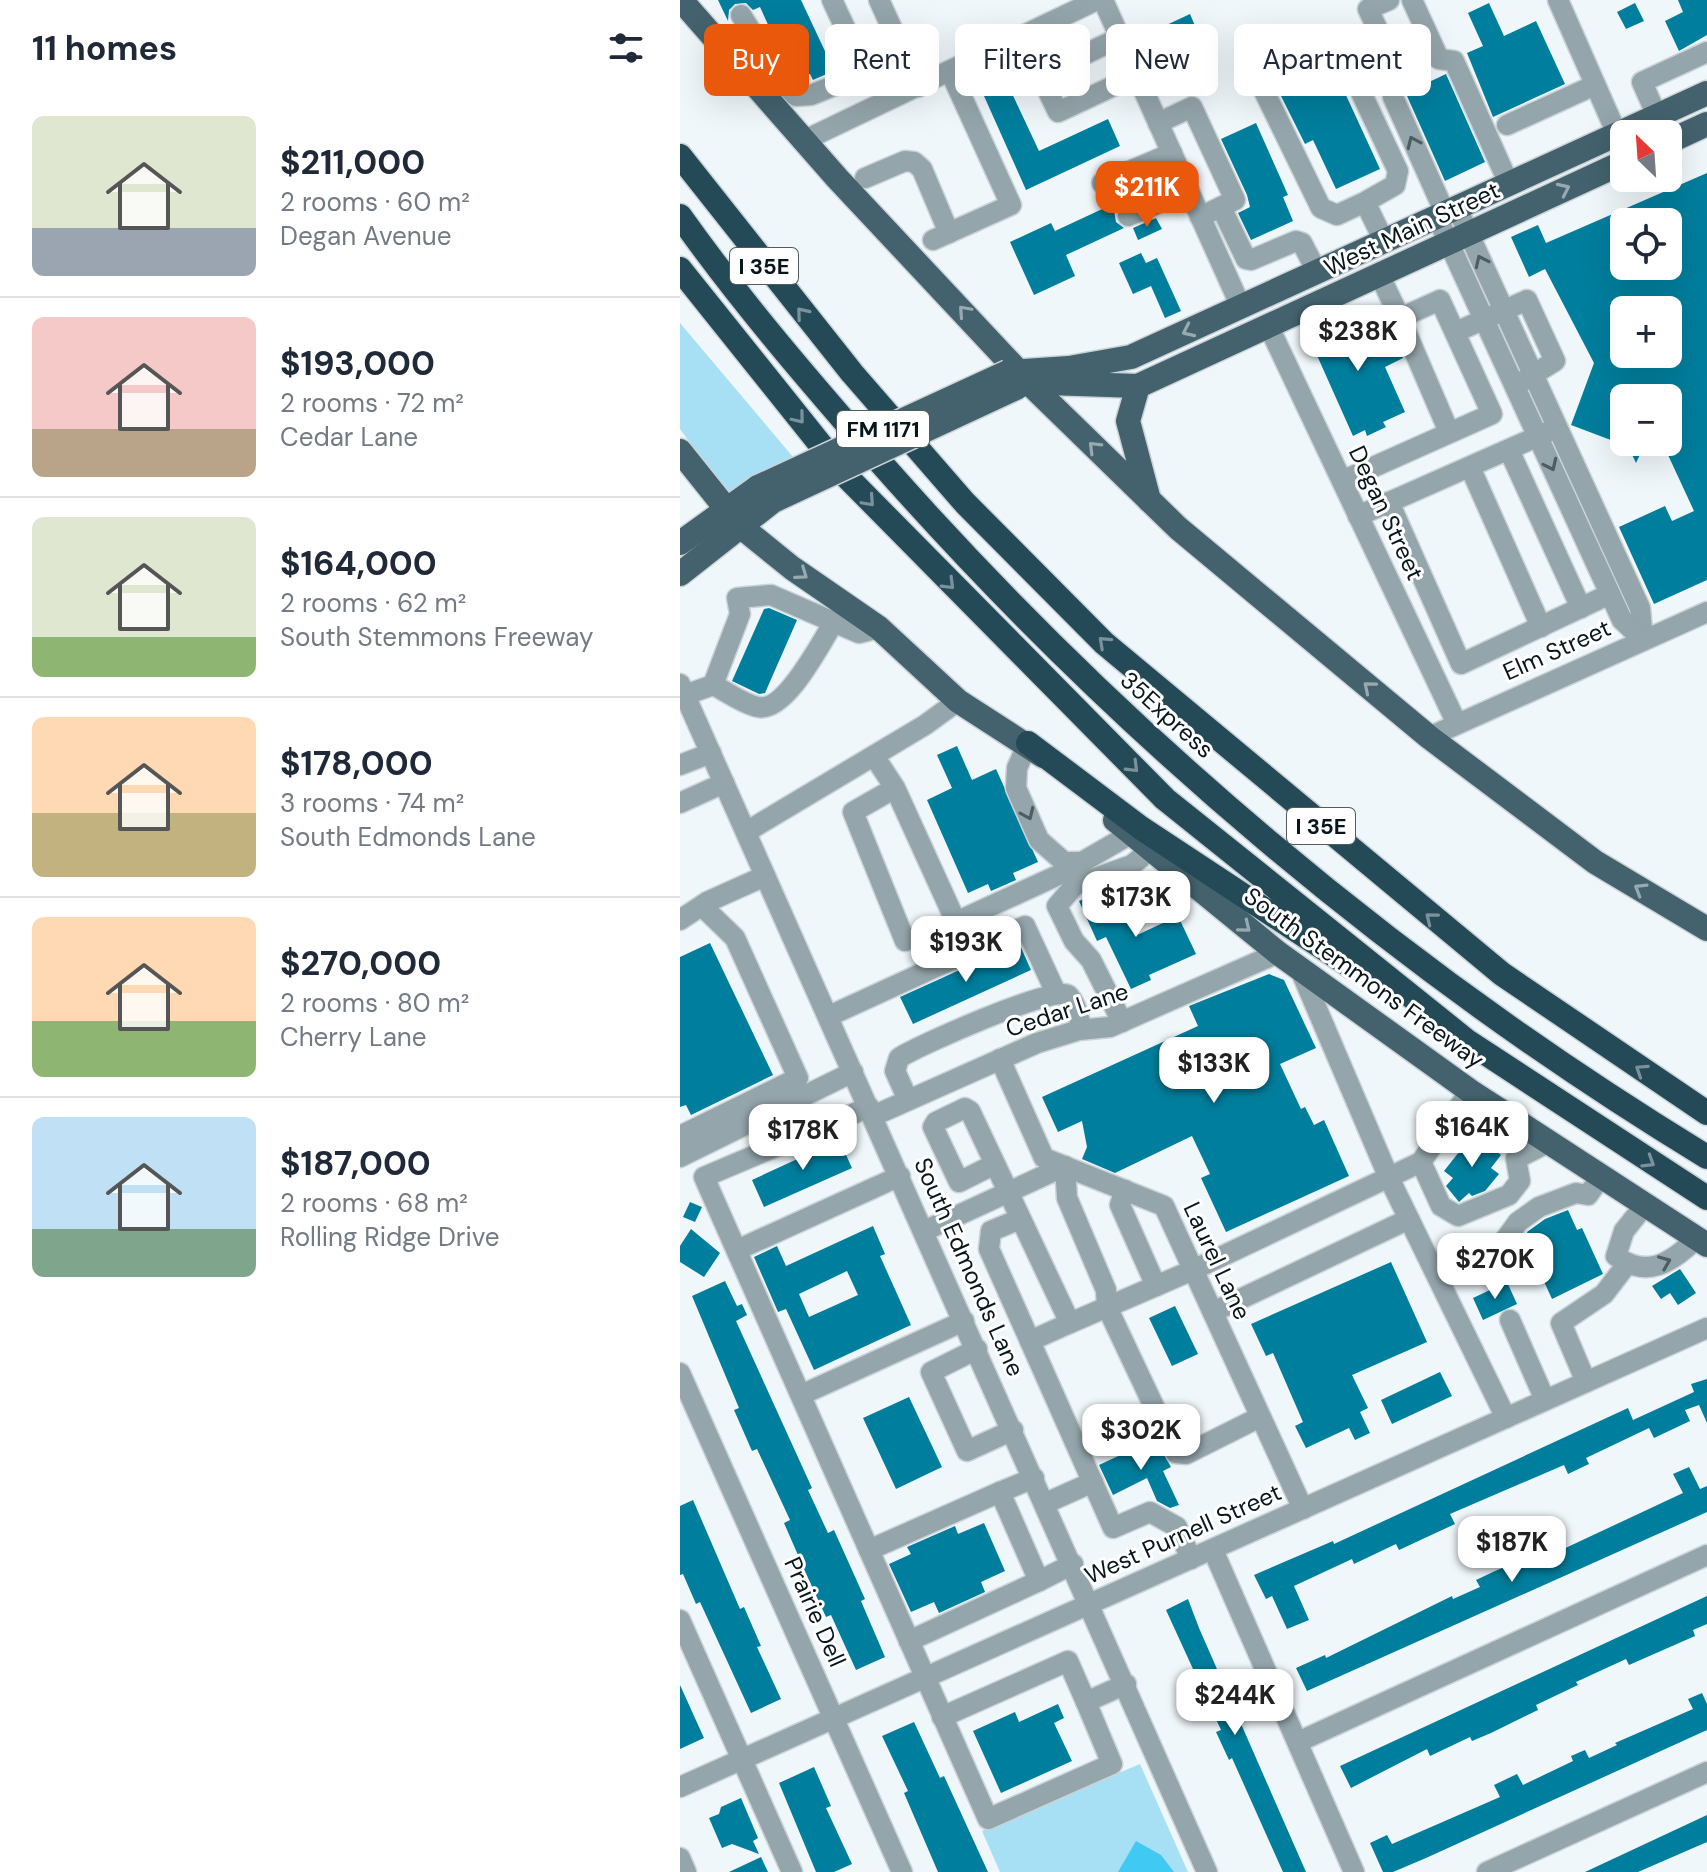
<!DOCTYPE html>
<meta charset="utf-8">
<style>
body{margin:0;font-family:"DM Sans",sans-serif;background:#f6f6f7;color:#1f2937;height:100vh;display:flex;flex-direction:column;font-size:30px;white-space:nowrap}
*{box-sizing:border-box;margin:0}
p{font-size:26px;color:#747a83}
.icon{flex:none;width:44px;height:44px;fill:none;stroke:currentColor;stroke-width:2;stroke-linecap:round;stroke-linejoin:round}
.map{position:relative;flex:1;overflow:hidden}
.side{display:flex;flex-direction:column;background:#fff;width:680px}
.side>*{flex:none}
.banner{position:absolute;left:24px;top:24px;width:760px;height:72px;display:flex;gap:16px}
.needle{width:52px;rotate:335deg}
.buttons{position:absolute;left:930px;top:120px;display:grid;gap:16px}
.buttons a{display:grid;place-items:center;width:72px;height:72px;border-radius:12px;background:#fff;box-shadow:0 8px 32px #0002;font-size:40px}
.price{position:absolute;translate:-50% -68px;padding:0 18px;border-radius:16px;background:#fff;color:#222;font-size:26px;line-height:52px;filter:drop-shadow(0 2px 4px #0008)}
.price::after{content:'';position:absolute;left:50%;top:48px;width:24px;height:18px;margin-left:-12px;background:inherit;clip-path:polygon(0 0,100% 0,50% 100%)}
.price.selected{background:#ea580c;color:#fff}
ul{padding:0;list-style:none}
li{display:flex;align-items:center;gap:24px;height:200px;padding:0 32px}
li+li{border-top:2px solid #e0e1e3}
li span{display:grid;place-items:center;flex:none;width:224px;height:160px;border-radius:12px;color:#555}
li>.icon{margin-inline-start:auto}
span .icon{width:96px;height:96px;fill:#fffc;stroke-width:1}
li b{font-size:34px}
h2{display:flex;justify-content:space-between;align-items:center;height:96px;padding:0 32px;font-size:34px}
.tag{padding:0 28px;border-radius:12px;background:#fff;box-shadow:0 8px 32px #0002;font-size:28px;line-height:72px}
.tag.selected{background:#ea580c;color:#fff}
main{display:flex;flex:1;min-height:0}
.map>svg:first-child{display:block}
.green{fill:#a7e0f5}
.forest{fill:#40c9f3}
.building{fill:#007e9d;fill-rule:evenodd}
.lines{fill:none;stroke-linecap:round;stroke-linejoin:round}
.minor-casing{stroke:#cad3d7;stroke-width:23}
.major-casing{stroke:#cad3d7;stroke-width:27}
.highway-casing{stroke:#cad3d7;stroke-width:27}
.minor{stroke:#94a5ab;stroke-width:20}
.major{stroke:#43626d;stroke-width:24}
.highway{stroke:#254a57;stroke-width:24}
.major-bridge-casing{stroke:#cad3d7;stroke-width:27;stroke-linecap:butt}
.major-bridge{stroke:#43626d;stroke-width:24}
.oneway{stroke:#4d5e63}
.oneway2{stroke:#98a9af}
.oneway3{stroke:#7c929a}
.labels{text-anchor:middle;stroke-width:6;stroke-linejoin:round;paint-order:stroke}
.shield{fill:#fff;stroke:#515c5f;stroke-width:2}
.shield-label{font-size:22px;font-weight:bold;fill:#06161b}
.street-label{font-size:24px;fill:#06161b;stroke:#fff}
</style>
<main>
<section class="side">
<h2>11 homes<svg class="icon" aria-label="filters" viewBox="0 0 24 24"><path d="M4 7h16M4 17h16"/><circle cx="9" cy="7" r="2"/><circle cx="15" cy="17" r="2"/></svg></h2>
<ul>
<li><span style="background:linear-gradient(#dfe7d0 70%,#9aa5b1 0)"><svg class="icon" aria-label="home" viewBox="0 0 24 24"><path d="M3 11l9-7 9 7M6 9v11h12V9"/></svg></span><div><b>$211,000</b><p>2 rooms · 60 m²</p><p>Degan Avenue</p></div></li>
<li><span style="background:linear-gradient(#f6c9c9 70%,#b9a48a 0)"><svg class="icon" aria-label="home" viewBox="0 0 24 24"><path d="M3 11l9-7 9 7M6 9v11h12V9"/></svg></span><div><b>$193,000</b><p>2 rooms · 72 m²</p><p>Cedar Lane</p></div></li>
<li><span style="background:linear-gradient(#dfe7d0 75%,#8fb573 0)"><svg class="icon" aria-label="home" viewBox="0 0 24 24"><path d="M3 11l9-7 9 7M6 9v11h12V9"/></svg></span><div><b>$164,000</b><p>2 rooms · 62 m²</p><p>South Stemmons Freeway</p></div></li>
<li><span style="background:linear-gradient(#ffd9b3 60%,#c2b280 0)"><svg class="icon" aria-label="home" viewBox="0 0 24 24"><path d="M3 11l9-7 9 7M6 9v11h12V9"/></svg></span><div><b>$178,000</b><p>3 rooms · 74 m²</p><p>South Edmonds Lane</p></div></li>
<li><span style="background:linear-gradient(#ffd9b3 65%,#8fb573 0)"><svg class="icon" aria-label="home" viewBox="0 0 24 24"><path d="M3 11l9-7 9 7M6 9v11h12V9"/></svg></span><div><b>$270,000</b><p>2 rooms · 80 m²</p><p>Cherry Lane</p></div></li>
<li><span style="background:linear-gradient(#bfe0f5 70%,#7fa58c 0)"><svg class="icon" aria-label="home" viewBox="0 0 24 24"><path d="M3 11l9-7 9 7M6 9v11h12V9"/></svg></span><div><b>$187,000</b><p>2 rooms · 68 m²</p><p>Rolling Ridge Drive</p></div></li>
</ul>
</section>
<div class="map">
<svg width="1027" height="1872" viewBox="0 0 1027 1872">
<rect width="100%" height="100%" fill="#eff7fb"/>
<g class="green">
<polygon points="0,323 119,464 65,518 0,429"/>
<polygon points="460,1764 508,1872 320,1872 302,1831"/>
</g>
<polygon class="forest" points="456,1841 481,1855 494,1872 438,1872"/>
<g class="building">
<polygon points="38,0 121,0 151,64 146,66 149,73 133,80 130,74 118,79 106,64 80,7 73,10 66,3 55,4 49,10 48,21"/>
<polygon points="998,0 1027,0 1027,35 999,51 985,21 1003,12"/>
<polygon points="809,3 824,36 856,21 885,84 813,117 787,53 803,46 788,13"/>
<polygon points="955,3 964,21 946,29 937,12"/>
<polygon points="510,14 519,35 487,50 478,29"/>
<polygon points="653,67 700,169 656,189 633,140 625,144 599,92"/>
<polygon points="766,74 805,162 765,181 727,96 728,92"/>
<polygon points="328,85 359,151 428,119 440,146 346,190 304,96"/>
<polygon points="576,123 608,195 603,197 613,221 571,240 558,213 570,207 567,195 541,139"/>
<path d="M1027,173V580L974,604L939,527L985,506L992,521L1014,511L982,442H988V398H944V445L891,425L914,363L865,269L849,277L831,237L858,225L866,243ZM979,216L982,222H988V236L1001,266H944V222H967ZM944,310H988V354H944Z"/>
<polygon points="433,204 436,222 444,228 386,255 395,276 354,295 330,242 371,223 375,231"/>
<polygon points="476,218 482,229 458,240 453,228"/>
<polygon points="461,253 466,263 477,258 501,311 485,318 471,286 453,294 439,263"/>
<polygon points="679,309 700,355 718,347 723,358 705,367 725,412 703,422 706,427 687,436 685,430 673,436 627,333"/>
<polygon points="946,442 966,442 956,463"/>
<polygon points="89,608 117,620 85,693 79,694 52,681 84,609"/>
<polygon points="277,746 292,780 316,769 358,862 333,873 336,880 311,891 308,884 288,893 247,800 272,788 257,755"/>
<polygon points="433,886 455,936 498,916 516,954 469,975 471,980 451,989 426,937 417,941 399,901"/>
<polygon points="30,943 93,1075 11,1115 6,1105 0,1107 0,957"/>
<polygon points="339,943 351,970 233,1024 220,997"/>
<polygon points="589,974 604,980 636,1048 600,1064 621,1109 625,1107 634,1125 644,1120 669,1176 546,1232 521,1178 530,1174 512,1136 435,1173 402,1159 407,1147 402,1121 378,1132 362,1097 518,1026 509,1006"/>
<polygon points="794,1133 821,1155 811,1168 819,1174 805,1191 792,1196 789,1193 779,1202 766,1186 773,1178 764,1171"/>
<polygon points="157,1135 172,1168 84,1207 72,1180 139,1149 136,1143"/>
<polygon points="10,1202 22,1207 15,1222 3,1217"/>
<polygon points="888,1210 897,1230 902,1228 923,1274 872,1299 850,1251 855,1250 847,1232 865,1219"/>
<path d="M193,1226L205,1254L200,1256L231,1325L134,1370L106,1309L98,1312L74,1257L97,1246L106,1266ZM167,1271L178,1295L129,1317L119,1294Z"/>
<polygon points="11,1229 40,1253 24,1277 0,1262 0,1246"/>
<polygon points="711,1262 747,1342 672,1375 688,1408 680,1412 690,1433 675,1440 669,1428 626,1448 615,1426 623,1422 593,1353 586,1356 571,1324"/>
<polygon points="1000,1269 1016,1293 998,1305 990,1293 981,1299 972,1286"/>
<polygon points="45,1281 57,1306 62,1304 67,1315 56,1321 132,1488 128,1490 148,1533 154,1530 185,1599 181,1601 205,1657 176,1670 151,1615 146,1617 128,1578 104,1523 110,1520 77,1449 72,1451 54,1410 59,1408 12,1296"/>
<polygon points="827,1282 837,1304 803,1320 793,1298"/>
<polygon points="495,1306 518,1354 492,1366 469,1318"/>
<polygon points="760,1372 772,1396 712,1424 701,1400"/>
<polygon points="1027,1379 1027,1423 1019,1405 1005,1410 1010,1421 974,1438 969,1428 906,1458 909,1464 888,1474 884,1465 770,1514 775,1524 719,1550 716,1544 674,1564 672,1559 614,1586 629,1620 607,1629 592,1596 586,1599 574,1575 653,1541 654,1544 948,1408 953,1420 1014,1392 1011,1384"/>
<polygon points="229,1397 262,1467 216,1489 183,1418"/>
<polygon points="475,1439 491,1467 483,1471 499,1505 490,1508 477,1501 467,1478 433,1495 419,1465"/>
<polygon points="1009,1467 1020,1489 1027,1486 1027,1512 627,1691 616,1668 645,1655 646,1658 772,1596 773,1599 800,1587 796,1580 815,1571 844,1559 847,1566 1003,1493 993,1474"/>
<polygon points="13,1500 60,1609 64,1607 81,1646 77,1647 101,1699 71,1713 20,1602 16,1604 3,1574 0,1575 0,1506"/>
<polygon points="304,1523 325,1571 301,1582 305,1592 259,1613 254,1602 231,1612 209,1564 231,1554 227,1547 275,1526 278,1534"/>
<polygon points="1027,1596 1027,1624 1013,1630 1015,1636 949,1665 946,1659 896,1682 898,1685 856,1705 858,1710 811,1733 792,1741 790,1737 750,1756 747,1749 671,1788 660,1766"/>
<polygon points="508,1599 519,1628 626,1872 603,1872 552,1758 549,1760 536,1732 541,1730 486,1610"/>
<polygon points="0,1685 24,1738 0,1749"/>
<polygon points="1022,1693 1027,1704 1027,1730 746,1858 713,1872 703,1872 690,1843 707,1835 712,1844 820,1797 814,1785 837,1774 843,1785 893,1761 891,1756 905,1750 909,1758 937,1745 935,1743 1013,1709 1008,1699"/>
<polygon points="378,1704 384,1718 374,1723 392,1761 321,1793 293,1731 335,1712 339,1722"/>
<polygon points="234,1722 260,1778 264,1776 308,1872 258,1872 224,1793 228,1791 202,1736"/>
<polygon points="134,1767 151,1806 146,1808 172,1864 154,1872 136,1872 99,1783"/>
<polygon points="61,1798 78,1838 73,1841 79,1854 52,1844 42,1848 29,1818 39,1814 41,1807"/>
<polygon points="1027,1815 1027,1842 958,1872 905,1872"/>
<polygon points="81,1857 88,1872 49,1872"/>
</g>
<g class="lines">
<g class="minor-casing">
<g id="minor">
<polyline points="152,0 187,75"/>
<polyline points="199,0 225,57"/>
<polyline points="423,0 561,307"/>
<polyline points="709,0 688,9 719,75 713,97 765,213"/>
<polyline points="732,0 759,59 774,61 829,184"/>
<polyline points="878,0 937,134"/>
<polyline points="61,15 103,83 116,96 131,95 225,57 238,87"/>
<polyline points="342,37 378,112 457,75"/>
<polyline points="361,75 439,38"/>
<polyline points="977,116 962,82 1027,52"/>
<polyline points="478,123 512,107 555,200 520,217"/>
<polyline points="827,125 915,85"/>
<polyline points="125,140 417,0"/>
<polyline points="185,178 225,161 234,162 242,169 269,233"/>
<polyline points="422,183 492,153"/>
<polyline points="685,202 657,215 641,208 584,91 588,75 647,47 663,54 718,171 715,185 685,202 704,241"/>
<polyline points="541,207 566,259 571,260 616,241 622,243 637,272"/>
<polyline points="777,208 960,608 963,640"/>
<polyline points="448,216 508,190"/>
<polyline points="757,217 942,620 963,640"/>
<polyline points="253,240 331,205 270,71"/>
<polyline points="720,318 769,432"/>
<polyline points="588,325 777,724"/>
<polyline points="776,332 847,300 875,361 843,381"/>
<polyline points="829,450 901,608"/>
<polyline points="790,467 861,627"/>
<polyline points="662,481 812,414 760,300 720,318 699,274"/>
<polyline points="709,502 781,664 930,594"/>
<polyline points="678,516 870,431"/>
<polyline points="0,684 527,1872"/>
<path d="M33,685C46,691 63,704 78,707C106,713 141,642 154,622"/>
<polyline points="5,695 33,685 60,614 57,598 91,595 179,633 199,628"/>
<polyline points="749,737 1027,612"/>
<polyline points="348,743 337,768 336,788 359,840 384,862 398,862"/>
<polyline points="194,756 215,788 276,922 225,941 173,812 215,788"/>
<polyline points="0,765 31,753"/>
<polyline points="0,803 44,783"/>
<polyline points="66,832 245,725 278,701"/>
<polyline points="0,920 27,902 85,876"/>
<polyline points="276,922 385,872 461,828"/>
<polyline points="619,967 709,1178 826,1418"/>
<polyline points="149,1016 345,926 376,993"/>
<polyline points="442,1022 411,960 394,941 377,906 395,885 452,865 470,850"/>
<polyline points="320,1059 364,1158 484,1206 623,1509"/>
<path d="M228,1100L215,1071L219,1058C237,1046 374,985 388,995C396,1002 399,1020 402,1029"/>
<polyline points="189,1107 24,1177 308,1819 432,1764 406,1702 446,1684"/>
<polyline points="193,1116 357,1043 399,1030 430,1027 598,953"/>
<polyline points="0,1136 118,1078 55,938 22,906"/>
<polyline points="0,1157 173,1072"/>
<polyline points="741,1162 761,1206 778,1216 829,1195 840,1181 836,1159 867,1143"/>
<polyline points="315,1164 279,1182 253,1127 256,1122 285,1108 290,1111 390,1323 513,1270 741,1162 790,1091"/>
<polyline points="445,1190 440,1205 476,1286"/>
<path d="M964,1206L944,1231L936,1256C967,1279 991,1263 1016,1239"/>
<polyline points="340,1219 311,1231 309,1249 350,1341"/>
<polyline points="244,1231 385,1166 387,1198 426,1290 427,1307 496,1453 506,1454 580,1417"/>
<polyline points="57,1250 220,1176"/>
<polyline points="754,1269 822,1244 838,1222 859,1207 896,1193 908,1195 920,1178"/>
<polyline points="533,1312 729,1219"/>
<polyline points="830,1320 865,1400"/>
<polyline points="390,1323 350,1341 433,1528 470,1512 497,1527 511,1559"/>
<polyline points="297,1349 251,1372 287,1451 333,1430"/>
<polyline points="0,1373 222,1872"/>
<polyline points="906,1382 881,1323 924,1294 947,1264"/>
<polyline points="121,1395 284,1321"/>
<polyline points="354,1478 320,1492 359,1581 393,1564"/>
<polyline points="366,1503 413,1482"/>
<polyline points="189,1550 320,1492"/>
<polyline points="533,1550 674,1872"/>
<polyline points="0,1620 112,1872"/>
<polyline points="229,1641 359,1581"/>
<polyline points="262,1717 388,1661 406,1702"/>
<polyline points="618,1742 1027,1555"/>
<polyline points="0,1787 1027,1328"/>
<polyline points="0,1858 6,1872"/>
<polyline points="807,1872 1027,1772"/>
</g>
</g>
<g class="major-casing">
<g id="major">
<polyline points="1,0 157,178 349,383 498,528 749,737 915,862 1027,929"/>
<polyline points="988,142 1027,124"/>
<polyline points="330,372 389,368 451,357 1027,93"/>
<polyline points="368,383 458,386 944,162"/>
<polyline points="458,386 448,421 469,500"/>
<polyline points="0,451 60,526 112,568 199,628 278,701 363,756"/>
<polyline points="0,543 78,487"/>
<polyline points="0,574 93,501"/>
<polyline points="435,820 598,953 790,1091 1027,1245"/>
</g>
</g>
<g class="highway-casing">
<g id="highway">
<polyline points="0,156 172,373 285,503 424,643 822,974 1027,1113"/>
<path d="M0,216C61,302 131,383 200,462C439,733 718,969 1027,1157"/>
<polyline points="0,269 164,474 485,799 787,1041 1027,1198"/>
<polyline points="348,743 461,828 672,967"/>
</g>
</g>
<use href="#minor" class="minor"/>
<use href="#major" class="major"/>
<use href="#highway" class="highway"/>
<g class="major-bridge-casing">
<g id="major-bridge">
<polyline points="78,487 328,372"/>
<polyline points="93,501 338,387"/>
</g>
</g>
<use href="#major-bridge" class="major-bridge"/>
</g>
<defs><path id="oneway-chevron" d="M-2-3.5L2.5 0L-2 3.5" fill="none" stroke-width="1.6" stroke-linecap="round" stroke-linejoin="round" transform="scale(2)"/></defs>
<g class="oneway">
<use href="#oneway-chevron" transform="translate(733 142) rotate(-114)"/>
<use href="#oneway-chevron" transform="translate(801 261) rotate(-115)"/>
<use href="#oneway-chevron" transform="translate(871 465) rotate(65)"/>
<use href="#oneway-chevron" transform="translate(348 814) rotate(66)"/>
<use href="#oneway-chevron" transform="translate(985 1262) rotate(-22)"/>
</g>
<g class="oneway2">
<use href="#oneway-chevron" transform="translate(884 189) rotate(-25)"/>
<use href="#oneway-chevron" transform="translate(284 311) rotate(-132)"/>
<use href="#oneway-chevron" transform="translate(508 331) rotate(155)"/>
<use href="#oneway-chevron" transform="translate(414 447) rotate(-135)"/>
<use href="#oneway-chevron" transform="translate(122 574) rotate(35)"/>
<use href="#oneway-chevron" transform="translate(689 687) rotate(-140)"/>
<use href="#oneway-chevron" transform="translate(960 889) rotate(-149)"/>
<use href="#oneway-chevron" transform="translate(565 927) rotate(39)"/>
</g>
<g class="oneway3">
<use href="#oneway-chevron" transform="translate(122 313) rotate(-130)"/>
<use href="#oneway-chevron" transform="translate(119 418) rotate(51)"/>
<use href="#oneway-chevron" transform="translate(189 501) rotate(48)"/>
<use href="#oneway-chevron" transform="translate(269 584) rotate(45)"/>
<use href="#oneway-chevron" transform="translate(424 642) rotate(-137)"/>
<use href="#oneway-chevron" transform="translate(453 767) rotate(45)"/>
<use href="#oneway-chevron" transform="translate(751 918) rotate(-141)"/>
<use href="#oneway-chevron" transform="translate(961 1070) rotate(-147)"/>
<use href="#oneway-chevron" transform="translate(969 1162) rotate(32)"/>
</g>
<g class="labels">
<g class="shield">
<rect x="50" y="248" width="68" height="36" rx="6"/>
<rect x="157" y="411" width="92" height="36" rx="6"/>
<rect x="607" y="808" width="68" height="36" rx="6"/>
</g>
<g class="shield-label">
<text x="84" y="274">I 35E</text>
<text x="203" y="437">FM 1171</text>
<text x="641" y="834">I 35E</text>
</g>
<g class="street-label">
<text transform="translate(732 229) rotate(-25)" y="8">West Main Street</text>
<text transform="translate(706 513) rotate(65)" y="8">Degan Street</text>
<text transform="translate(877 650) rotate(-24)" y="8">Elm Street</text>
<text transform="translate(487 715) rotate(42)" y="8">35Express</text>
<text transform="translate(684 978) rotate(36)" y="8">South Stemmons Freeway</text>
<text transform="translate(387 1010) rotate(-18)" y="8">Cedar Lane</text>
<text transform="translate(537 1261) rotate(65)" y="8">Laurel Lane</text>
<text transform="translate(289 1267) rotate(66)" y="8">South Edmonds Lane</text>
<text transform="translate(503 1534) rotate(-24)" y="8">West Purnell Street</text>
<text transform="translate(135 1612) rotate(66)" y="8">Prairie Dell</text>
</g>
</g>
</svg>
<div class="buttons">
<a><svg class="needle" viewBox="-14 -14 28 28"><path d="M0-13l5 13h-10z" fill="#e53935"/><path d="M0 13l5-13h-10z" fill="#747a83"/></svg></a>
<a><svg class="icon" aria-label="locate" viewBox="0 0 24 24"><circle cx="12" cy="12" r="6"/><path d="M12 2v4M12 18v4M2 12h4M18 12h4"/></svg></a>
<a>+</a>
<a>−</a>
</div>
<b class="price selected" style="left:467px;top:229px">$211K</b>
<b class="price" style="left:678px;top:373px">$238K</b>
<b class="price" style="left:456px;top:939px">$173K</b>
<b class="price" style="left:286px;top:984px">$193K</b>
<b class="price" style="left:534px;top:1105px">$133K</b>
<b class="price" style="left:792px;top:1169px">$164K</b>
<b class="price" style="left:123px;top:1172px">$178K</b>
<b class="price" style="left:815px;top:1301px">$270K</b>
<b class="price" style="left:461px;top:1472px">$302K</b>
<b class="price" style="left:832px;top:1584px">$187K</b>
<b class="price" style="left:555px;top:1737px">$244K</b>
<div class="banner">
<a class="tag selected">Buy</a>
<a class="tag">Rent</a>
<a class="tag">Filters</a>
<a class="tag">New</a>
<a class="tag">Apartment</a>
</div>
</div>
</main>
